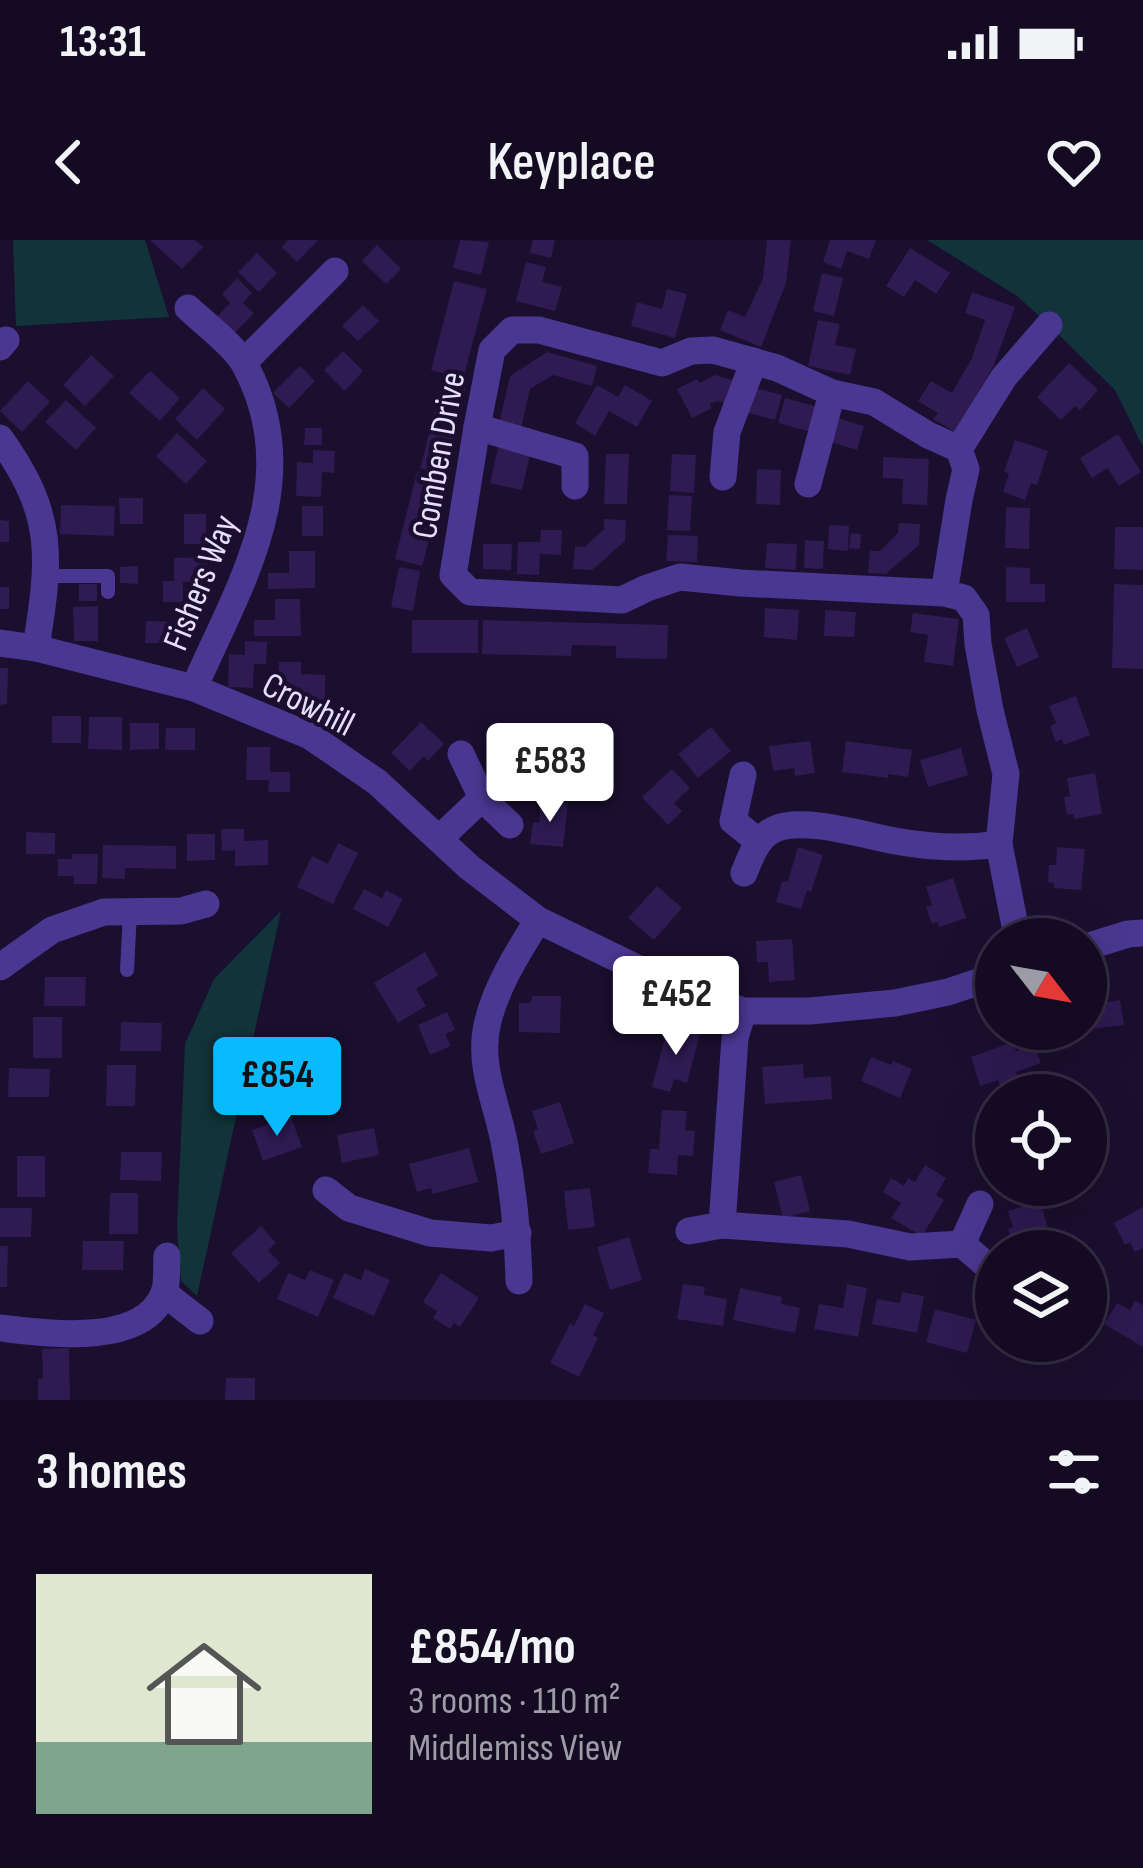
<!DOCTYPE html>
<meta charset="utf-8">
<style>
body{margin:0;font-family:"Sofia Sans Condensed",sans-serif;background:#1d142b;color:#f1f3f6;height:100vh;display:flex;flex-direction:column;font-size:45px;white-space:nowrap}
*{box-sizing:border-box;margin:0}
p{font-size:39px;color:#9d9ba6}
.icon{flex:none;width:66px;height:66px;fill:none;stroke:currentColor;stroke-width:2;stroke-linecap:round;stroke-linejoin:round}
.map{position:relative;height:1160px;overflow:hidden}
.drawer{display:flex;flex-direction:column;background:#140b23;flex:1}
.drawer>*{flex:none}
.needle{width:78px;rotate:121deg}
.buttons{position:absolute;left:975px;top:678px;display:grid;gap:24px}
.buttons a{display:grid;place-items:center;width:132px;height:132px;border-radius:50%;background:#140b23;box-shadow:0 12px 48px #0002,0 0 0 3px #332b41;font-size:60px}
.price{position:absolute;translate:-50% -102px;padding:0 27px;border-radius:12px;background:#fff;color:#222;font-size:39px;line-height:78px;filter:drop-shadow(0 3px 6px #0008)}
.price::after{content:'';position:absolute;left:50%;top:72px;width:36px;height:27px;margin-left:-18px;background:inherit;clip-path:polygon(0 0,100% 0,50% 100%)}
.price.selected{background:#09baff;color:#111}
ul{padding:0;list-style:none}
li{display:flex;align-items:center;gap:36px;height:300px;padding:0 36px}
li span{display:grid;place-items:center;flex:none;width:336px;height:240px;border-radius:0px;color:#555}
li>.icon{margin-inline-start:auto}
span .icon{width:144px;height:144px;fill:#fffc;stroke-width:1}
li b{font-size:51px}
h2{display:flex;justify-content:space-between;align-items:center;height:144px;padding:0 36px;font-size:51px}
.status{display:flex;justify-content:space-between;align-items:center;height:84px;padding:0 60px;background:#140b23;direction:ltr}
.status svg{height:33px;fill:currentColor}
header{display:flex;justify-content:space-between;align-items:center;height:156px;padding:0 36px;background:#140b23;font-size:54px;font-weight:600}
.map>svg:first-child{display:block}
.green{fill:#123339}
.building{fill:#2f1a51}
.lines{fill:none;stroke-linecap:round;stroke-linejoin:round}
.lane{stroke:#4a3791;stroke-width:14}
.street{stroke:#4a3791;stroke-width:27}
.labels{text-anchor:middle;stroke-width:9;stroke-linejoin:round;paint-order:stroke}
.street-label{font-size:36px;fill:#e7ddff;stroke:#1a0f2f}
</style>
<div class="status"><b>13:31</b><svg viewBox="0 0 49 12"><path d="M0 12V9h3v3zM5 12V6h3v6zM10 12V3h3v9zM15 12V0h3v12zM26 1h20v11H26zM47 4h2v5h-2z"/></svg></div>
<header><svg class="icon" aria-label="back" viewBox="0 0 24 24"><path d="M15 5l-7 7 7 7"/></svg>Keyplace<svg class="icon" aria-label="heart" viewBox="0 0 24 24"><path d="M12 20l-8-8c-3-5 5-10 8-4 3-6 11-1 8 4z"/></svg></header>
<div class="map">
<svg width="1143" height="1160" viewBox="0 0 1143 1160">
<rect width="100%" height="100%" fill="#1a0f2f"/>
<g class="green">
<polygon points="13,0 145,0 169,77 16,86"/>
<polygon points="927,0 1143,0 1143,207 1115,150 1049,85 1017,56"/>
<polygon points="281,671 197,1056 181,1041 177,988 185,804 214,739"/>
</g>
<g class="building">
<polygon points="150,0 195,0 203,7 182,29"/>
<polygon points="288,0 318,0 297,22 282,7"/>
<polygon points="460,0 489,2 481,35 453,28"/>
<polygon points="533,0 555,0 551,18 530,13"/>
<polygon points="767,0 791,0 786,43 761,107 720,90 728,70 745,77 763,38"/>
<polygon points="830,0 876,0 869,19 847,11 841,29 823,22"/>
<polygon points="377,5 401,29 386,44 362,21"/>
<polygon points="910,8 950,33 936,54 915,40 904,57 886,46"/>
<polygon points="257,13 277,33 259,52 238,32"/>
<polygon points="526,22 546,27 542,42 562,47 555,71 516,61"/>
<polygon points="822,33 843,38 834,76 813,71"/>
<polygon points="237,38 252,53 243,63 254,73 231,97 214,80 230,63 222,54"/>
<polygon points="454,41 487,49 463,139 431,130"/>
<polygon points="667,49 687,54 675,98 631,86 637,62 662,69"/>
<polygon points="972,52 1015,67 994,125 957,193 933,179 938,173 918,161 931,141 952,153 972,118 985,80 965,73"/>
<polygon points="363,65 379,81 358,101 342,86"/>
<polygon points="818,80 840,84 835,105 856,109 850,135 808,126"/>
<polygon points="343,111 363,131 345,151 324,130"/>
<polygon points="547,112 597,126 592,146 553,135 530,149 521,189 499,184 510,136"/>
<polygon points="91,115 114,136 85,166 63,145"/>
<polygon points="1069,123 1098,150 1080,170 1075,166 1061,180 1037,157"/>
<polygon points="300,126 315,141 289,168 273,153"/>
<polygon points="150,131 180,158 160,181 129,153"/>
<polygon points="715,135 735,141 728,164 717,161 710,164 712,168 692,178 677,149 697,139 700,143"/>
<polygon points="443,140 466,146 443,234 420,228"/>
<polygon points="28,141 50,162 22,192 0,171"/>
<polygon points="597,145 618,157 625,145 652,161 637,187 609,171 595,196 575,183"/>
<polygon points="752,147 782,155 775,180 745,172"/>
<polygon points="203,148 225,169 197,200 175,179"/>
<polygon points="785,158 815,166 808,191 778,183"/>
<polygon points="66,160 96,188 76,210 45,182"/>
<polygon points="834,177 864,186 857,210 827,201"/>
<polygon points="305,188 322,188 322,205 304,205"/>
<polygon points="177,193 207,221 186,244 156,216"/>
<polygon points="1118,194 1141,232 1119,246 1108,228 1092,238 1080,218"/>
<polygon points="1015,200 1048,211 1037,245 1031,243 1025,260 1003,252 1009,234 1004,232"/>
<polygon points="499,204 531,210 522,250 490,243"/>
<polygon points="313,210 335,211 334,233 322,232 321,257 296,256 297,222 313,223"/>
<polygon points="606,214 629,214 627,264 604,264"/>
<polygon points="672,214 696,215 694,253 670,251"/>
<polygon points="883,217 929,219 927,265 902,264 903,239 883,238"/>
<polygon points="757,229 781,230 780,265 756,264"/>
<polygon points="417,232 445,239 422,326 395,319"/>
<polygon points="669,255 692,256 690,291 667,290"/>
<polygon points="119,258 143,258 143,284 120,284"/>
<polygon points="61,265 115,266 114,296 60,294"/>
<rect x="302" y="266" width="21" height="30"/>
<polygon points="1006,267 1030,268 1029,309 1005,308"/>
<rect x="184" y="274" width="22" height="30"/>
<polygon points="604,279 626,280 625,301 592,330 573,329 575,306 585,307 604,289"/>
<polygon points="0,280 9,281 9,302 0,302"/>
<polygon points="899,283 920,284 919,305 886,334 868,333 870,311 880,311 898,293"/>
<polygon points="829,285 849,286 848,311 828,309"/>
<polygon points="1115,287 1143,287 1143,330 1114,329"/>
<polygon points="541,290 562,290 561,315 540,314 539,335 517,334 518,302 540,302"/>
<polygon points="851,293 861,294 860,309 849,308"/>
<polygon points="668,295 698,296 697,322 666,321"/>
<polygon points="805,300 824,301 823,329 804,328"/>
<polygon points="767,303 797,304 796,330 765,328"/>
<polygon points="483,304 512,304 511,330 483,329"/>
<polygon points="289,311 315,311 315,348 268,349 268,333 289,333"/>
<polygon points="207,317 207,341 183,342 183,362 163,362 163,341 174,341 174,318"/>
<polygon points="138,326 138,344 120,343 120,327"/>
<polygon points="399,327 420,331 413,371 391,367"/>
<polygon points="1006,327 1030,328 1030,344 1045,344 1045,362 1006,362"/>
<rect x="79" y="344" width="18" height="17"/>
<polygon points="1114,344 1143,345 1143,429 1112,428"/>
<rect x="0" y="347" width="9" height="22"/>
<polygon points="275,359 300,359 301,396 254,396 254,380 275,380"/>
<polygon points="98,366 98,401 74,401 73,367"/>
<polygon points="765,368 799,370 797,400 764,397"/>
<polygon points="825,370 856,372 854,397 824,396"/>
<polygon points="913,373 959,379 953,426 924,422 928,395 910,392"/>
<rect x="412" y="380" width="66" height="33"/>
<polygon points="483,380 668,385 667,419 616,418 616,406 572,405 571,416 482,414"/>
<polygon points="146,381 175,382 174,403 145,403"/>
<polygon points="1027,388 1039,417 1017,427 1004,398"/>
<polygon points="245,401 267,402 266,424 254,424 253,448 228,447 229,414 245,415"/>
<polygon points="279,422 301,422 301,434 325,435 325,460 291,459 292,444 278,444"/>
<polygon points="0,428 8,428 7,464 0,465"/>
<polygon points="1076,456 1090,495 1064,505 1062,499 1056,502 1050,486 1056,483 1049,466"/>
<rect x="52" y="476" width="29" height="27"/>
<polygon points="89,477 122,477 122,510 88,509"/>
<polygon points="421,482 444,504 428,521 424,516 410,531 391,513"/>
<polygon points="130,483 159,483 159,509 130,510"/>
<polygon points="548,487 572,523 543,543 519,507"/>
<polygon points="711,487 731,511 698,538 678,514"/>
<polygon points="166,488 195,488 195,510 165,510"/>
<polygon points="810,501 815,533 795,536 794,528 773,531 769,506"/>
<polygon points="846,501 912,510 908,537 888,534 888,538 842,532"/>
<polygon points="247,507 270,507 270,532 290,532 290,552 268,552 269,540 246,540"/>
<polygon points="961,508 968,535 928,547 920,520"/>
<polygon points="672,529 690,548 674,563 682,571 668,585 642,557"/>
<polygon points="1095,533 1102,574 1074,579 1074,574 1067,575 1064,557 1070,556 1067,538"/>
<polygon points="541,560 568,563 563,607 530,604 533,582 539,583"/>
<polygon points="221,589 244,589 244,601 268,600 268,625 235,626 235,610 222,611"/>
<polygon points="26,592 55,593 55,614 26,614"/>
<polygon points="187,594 215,594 215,620 187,621"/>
<polygon points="338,603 358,613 333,664 297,647 312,616 328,624"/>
<polygon points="103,605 176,606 176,629 125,628 125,639 102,638"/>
<polygon points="798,607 823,615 811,652 807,650 801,669 776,662 782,642 788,641"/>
<polygon points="1057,607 1085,609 1081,650 1054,648 1054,643 1048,642 1049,625 1056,625"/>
<polygon points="72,614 98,614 97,644 74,644 74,636 58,636 58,619 72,619"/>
<polygon points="953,638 966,678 939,687 938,682 932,684 926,667 932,665 926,647"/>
<polygon points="657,646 682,668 654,700 628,678"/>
<polygon points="364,649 382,658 386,650 403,659 388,687 353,669"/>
<polygon points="792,699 795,740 769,742 768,722 757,722 756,701"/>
<polygon points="425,712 438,735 416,749 426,766 398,783 374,743"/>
<polygon points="45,737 86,737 85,766 44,766"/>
<polygon points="532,756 561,756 560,793 519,792 519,763 531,763"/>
<polygon points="1120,760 1124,785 1091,789 1052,810 1042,791 1086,789 1086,766"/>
<polygon points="447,772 455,790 445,794 451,806 430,815 418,785"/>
<rect x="33" y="777" width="29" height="41"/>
<polygon points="121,782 162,783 161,811 120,811"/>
<polygon points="668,786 700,794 687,843 674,839 670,852 652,847"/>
<polygon points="1013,802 1016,811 1034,805 1041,823 1016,832 1019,840 1000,847 998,840 980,846 971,817"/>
<polygon points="871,817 891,825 893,821 912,829 900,858 861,841"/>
<polygon points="803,824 804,838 831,836 832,859 765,864 762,827"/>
<polygon points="107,825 136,825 135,866 106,866"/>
<polygon points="9,828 50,829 49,857 8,857"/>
<polygon points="560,862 574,903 541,914 533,891 538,889 532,871"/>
<polygon points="662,870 687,871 685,890 695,891 693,916 678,915 677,935 648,933 650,909 659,909"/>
<polygon points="291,877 302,907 263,921 252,890"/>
<polygon points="374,888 379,915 342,923 337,895"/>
<polygon points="469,908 478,942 433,954 431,948 417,952 409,924"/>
<polygon points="121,912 162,912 161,941 120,940"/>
<rect x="17" y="916" width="28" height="41"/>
<polygon points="925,925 946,938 936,955 944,960 922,996 891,978 901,963 883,952 891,938 904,946 908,938 915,942"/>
<polygon points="801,935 810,971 783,978 774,942"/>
<polygon points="590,948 595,987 568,990 564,951"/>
<polygon points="110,953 138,953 138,994 109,994"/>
<polygon points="1040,961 1051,999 1014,1011 1008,989 1013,987 1008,971"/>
<polygon points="1143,967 1143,1008 1135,1012 1130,1002 1125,1005 1114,983"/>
<polygon points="0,968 32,968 31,997 0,997"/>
<polygon points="261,986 276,1003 268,1010 280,1023 259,1043 231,1013"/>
<polygon points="629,997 642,1040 610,1050 597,1007"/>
<polygon points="83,1001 124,1001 123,1030 82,1030"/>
<polygon points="0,1006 8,1006 7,1047 0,1047"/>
<polygon points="365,1029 390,1040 374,1076 333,1058 344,1033 361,1040"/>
<polygon points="310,1030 334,1040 318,1077 277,1059 288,1033 305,1040"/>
<polygon points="441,1033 479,1058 460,1087 454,1083 450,1089 433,1078 437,1071 423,1062"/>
<polygon points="683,1044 705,1047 704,1055 727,1059 723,1086 677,1079"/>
<polygon points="847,1044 867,1048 858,1097 814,1089 819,1064 843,1068"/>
<polygon points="740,1048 782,1057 781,1064 800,1068 795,1093 733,1080"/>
<polygon points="902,1052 924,1056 917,1093 872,1084 877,1059 900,1063"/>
<polygon points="1135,1061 1143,1065 1143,1107 1104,1084 1117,1063 1130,1070"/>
<polygon points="585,1064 604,1073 593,1095 598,1098 579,1137 550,1123 570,1084 574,1086"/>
<polygon points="935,1069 976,1080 967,1113 926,1102"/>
<polygon points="1010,1101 1053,1101 1020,1119"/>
<polygon points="69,1108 70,1160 38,1160 38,1139 43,1138 42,1109"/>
<polygon points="226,1138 255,1138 255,1160 225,1160"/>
</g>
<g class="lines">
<g class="lane">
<polyline points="47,336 108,336 108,352"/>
<polyline points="127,730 130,672"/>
</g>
<g class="street">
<path d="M188,68C205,84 236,107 246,127C306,241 240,343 194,448"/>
<polyline points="0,107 6,100"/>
<polyline points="244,122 335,31"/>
<polyline points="477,187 575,216 575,246"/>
<path d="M0,198C56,276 50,318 36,408"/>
<polyline points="959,209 1004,137 1049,85"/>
<polyline points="723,237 727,192 754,121"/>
<polyline points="808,244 832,153"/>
<polyline points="944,353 959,260 966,229 959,209 928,195 874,162 832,153 777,128 713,110 691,111 662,123 539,90 512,90 492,110 477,187 453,335 470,352 622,360 647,348 680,337 740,343 944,353 964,358 976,375 978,404 990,470 1006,534 999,604 1015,686 1021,699"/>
<polyline points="0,403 36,408 194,448 310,496 377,542 469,627 538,680 649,734 743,771 810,771 895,763 948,752 996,736"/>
<polyline points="461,514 482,558 510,585"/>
<polyline points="743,535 733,581 758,601"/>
<polyline points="439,599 482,558"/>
<path d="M744,633C751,616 757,597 775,589C803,576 866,596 895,601C928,607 966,609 999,604"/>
<polyline points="1086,707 1128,694 1143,693"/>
<polyline points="0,727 52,690 104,672 181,671 206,664"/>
<polyline points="326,950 349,968 430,993 491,998 518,993"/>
<polyline points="722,985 735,798 743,771"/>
<polyline points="689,991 722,985 848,994 910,1007 962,1004 980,964"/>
<polyline points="962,1004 992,1030"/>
<path d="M519,1041C518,994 513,947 504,901C496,861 477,823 488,781C497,745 518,712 538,680"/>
<polyline points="164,1053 200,1081"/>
<path d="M0,1088C45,1093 143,1108 164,1053C168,1043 166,1027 167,1016"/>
</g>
</g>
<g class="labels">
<g class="street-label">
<text transform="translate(437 215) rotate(-80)" y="13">Comben Drive</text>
<text transform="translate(199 342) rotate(-68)" y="13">Fishers Way</text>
<text transform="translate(309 463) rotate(27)" y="13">Crowhill</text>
</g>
</g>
</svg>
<div class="buttons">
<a><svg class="needle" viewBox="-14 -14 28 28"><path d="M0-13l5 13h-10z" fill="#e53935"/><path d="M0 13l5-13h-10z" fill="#9d9ba6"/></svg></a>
<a><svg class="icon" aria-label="locate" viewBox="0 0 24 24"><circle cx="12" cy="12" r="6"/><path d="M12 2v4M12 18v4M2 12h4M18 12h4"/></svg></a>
<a><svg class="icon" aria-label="layers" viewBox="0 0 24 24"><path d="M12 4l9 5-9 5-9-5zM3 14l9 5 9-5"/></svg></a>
</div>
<b class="price" style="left:550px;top:585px">£583</b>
<b class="price" style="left:676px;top:818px">£452</b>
<b class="price selected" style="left:277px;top:899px">£854</b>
</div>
<section class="drawer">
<h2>3 homes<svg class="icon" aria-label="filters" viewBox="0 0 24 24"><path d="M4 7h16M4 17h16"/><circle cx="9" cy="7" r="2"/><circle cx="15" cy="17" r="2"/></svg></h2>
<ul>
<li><span style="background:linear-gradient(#dfe7d0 70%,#7fa58c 0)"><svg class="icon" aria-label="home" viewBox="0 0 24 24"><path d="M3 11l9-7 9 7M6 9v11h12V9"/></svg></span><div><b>£854/mo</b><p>3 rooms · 110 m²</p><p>Middlemiss View</p></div></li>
</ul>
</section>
